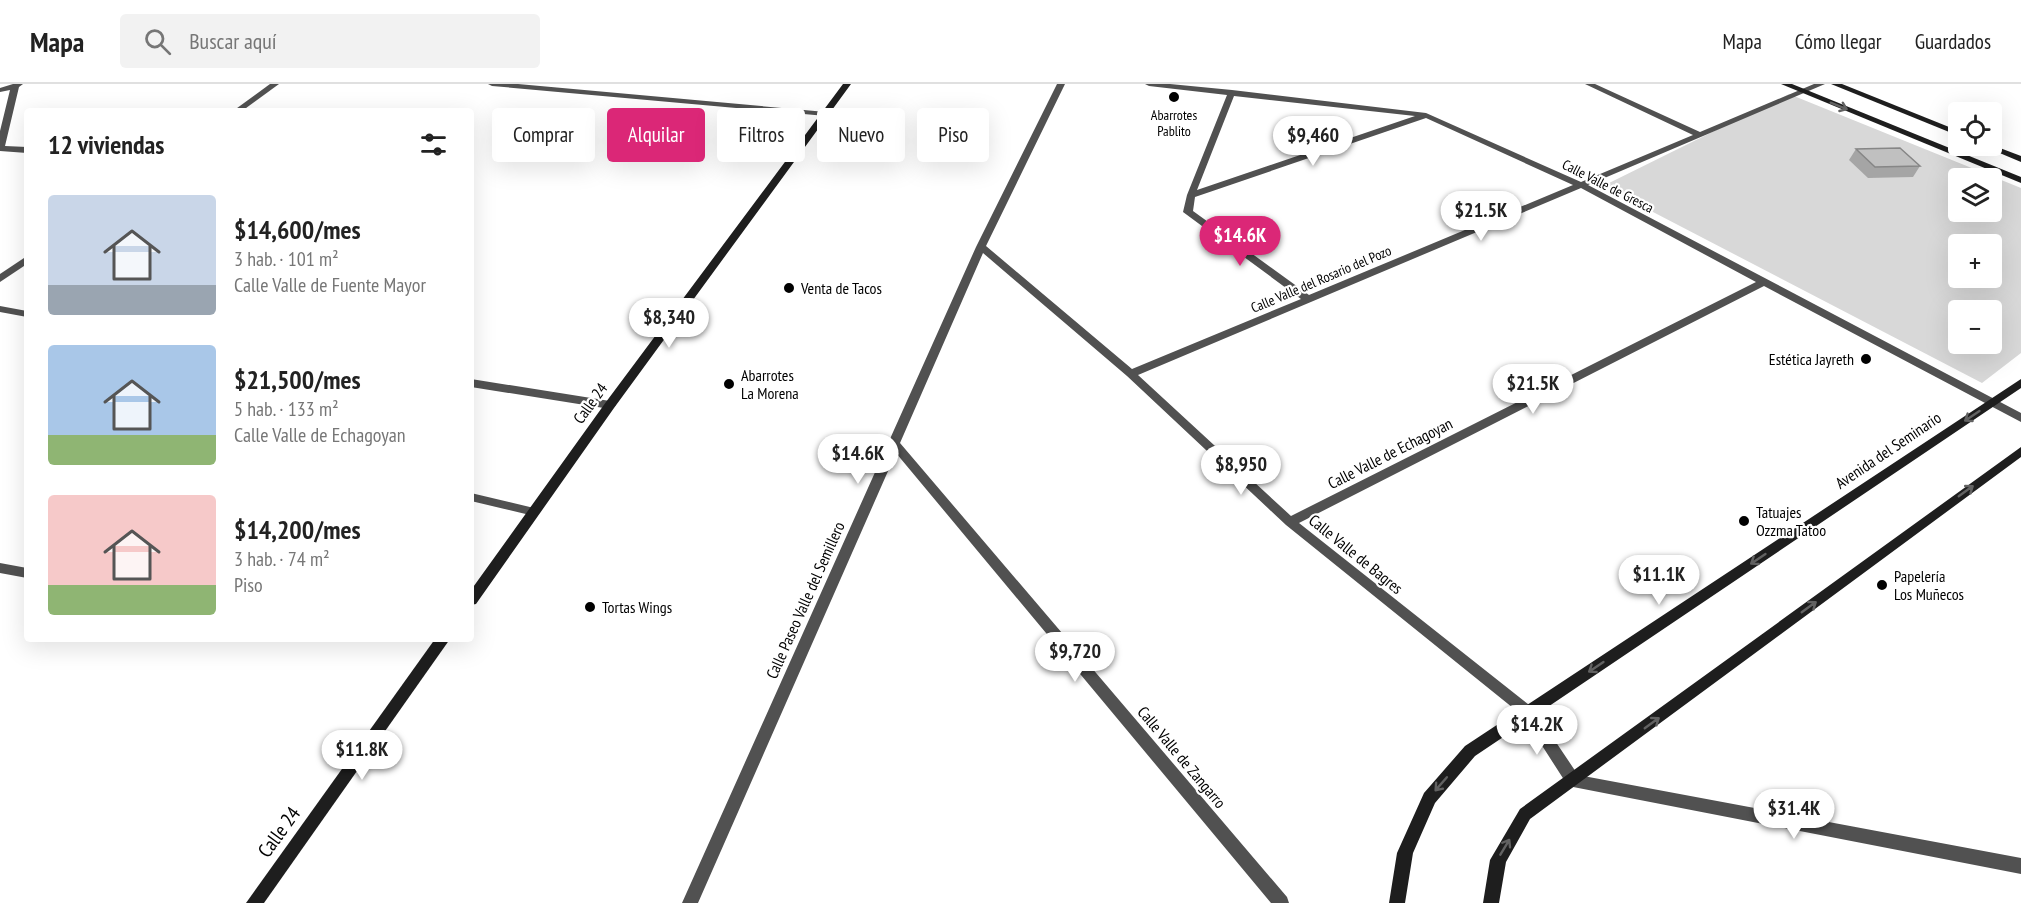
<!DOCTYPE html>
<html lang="es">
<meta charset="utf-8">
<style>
body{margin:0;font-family:"PT Sans Narrow",sans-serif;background:#f2f2f2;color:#222;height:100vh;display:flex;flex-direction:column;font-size:22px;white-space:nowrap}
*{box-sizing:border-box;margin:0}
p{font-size:20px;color:#767676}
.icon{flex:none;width:33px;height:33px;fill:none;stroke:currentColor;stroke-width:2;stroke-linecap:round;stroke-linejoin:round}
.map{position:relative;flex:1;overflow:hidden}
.sheet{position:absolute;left:24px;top:24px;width:450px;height:534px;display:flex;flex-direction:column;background:#fff;border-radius:6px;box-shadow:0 6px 24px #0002}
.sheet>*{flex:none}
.hud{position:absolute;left:492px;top:24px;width:570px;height:54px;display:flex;gap:12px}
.buttons{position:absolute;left:1948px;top:18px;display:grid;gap:12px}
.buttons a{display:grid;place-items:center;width:54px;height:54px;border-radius:6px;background:#fff;box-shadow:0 6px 24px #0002;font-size:30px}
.price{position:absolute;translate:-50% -51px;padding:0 14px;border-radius:21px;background:#fff;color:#222;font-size:20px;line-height:39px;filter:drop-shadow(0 2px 3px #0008)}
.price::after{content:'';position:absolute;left:50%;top:36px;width:18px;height:14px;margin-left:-9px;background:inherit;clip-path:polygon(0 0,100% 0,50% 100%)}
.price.on{background:#db2777;color:#fff}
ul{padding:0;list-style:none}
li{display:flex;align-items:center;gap:18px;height:150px;padding:0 24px}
li span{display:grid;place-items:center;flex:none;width:168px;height:120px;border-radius:6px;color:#555}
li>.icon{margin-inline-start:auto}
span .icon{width:72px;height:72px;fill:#fffc;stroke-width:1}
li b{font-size:26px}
h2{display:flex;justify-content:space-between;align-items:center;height:72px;padding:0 24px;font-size:26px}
.tag{padding:0 21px;border-radius:6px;background:#fff;box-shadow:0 6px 24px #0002;font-size:21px;line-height:54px}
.tag.on{background:#db2777;color:#fff}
header{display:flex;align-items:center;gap:36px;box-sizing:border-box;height:84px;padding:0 30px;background:#fff;border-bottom:2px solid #e0e0e0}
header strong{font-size:28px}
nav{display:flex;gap:33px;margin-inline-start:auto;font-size:21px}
.search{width:420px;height:54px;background:#f2f2f2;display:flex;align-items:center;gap:15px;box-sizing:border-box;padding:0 21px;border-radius:6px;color:#767676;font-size:22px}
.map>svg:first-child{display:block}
.green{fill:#d8d8d8;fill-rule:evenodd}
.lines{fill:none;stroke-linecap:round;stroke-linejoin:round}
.street{fill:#515151;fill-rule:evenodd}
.secondary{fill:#1e1e1e;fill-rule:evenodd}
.wall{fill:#a5a5a5}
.building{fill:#c0c0c0;stroke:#868686;stroke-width:1.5}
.oneway{stroke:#626262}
.poi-dot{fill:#000;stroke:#fff;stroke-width:2}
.labels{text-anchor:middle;stroke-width:4.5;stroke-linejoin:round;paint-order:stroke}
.far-poi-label{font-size:14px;fill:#000;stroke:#fff}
.far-street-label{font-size:14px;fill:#000;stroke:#fff}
.poi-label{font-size:16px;fill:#000;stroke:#fff;text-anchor:start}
.street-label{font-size:16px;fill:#000;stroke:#fff}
.near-street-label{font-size:20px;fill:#000;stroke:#fff}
</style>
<header>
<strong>Mapa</strong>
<div class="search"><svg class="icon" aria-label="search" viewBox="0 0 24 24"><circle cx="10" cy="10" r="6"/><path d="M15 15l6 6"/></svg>Buscar aquí</div>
<nav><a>Mapa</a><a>Cómo llegar</a><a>Guardados</a></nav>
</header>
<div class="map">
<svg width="2021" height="819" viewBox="0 0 2021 819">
<rect width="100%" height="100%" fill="#fff"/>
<path class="green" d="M1789,10L2021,104V269L1982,299L1603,102ZM1959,94H1992V128H1959ZM1959,160H1992V194H1959ZM1959,226H1992V260H1959Z"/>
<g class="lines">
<g class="street">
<polygon points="13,0 23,0 19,3 5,62 27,63 27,69 0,67 0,47 10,6 0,8 0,4"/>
<polygon points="270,0 279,0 242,27 233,27"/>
<polygon points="488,0 518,0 826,28 830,30 826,32 492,2"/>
<path d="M1057,0H1065L986,162L1132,285L1301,215L1183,128L1187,111L1227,11L1149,2L1145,0H1170L1232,6L1426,29L1581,98L1693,51L1585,0H1595L1700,48L1814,0H1825L1588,101L2021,329V338L1764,202L1299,439L1533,624L1578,691L2021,774V790L1568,702L1523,632L1286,441L1127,292L983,169L900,359L1287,813L1289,819H1271L896,369L698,819H682L976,163ZM1234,12L1415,32L1197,106ZM1426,34L1573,101L1309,211L1193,127L1195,113ZM1581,104L1756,198L1291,432L1138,291Z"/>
<polygon points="27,172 27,180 0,198 0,190"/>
<polygon points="0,222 27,227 27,233 0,228"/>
<polygon points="471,295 610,317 616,321 610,325 471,303"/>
<polygon points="471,409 534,424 540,428 534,432 471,417"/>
<polygon points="0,479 27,484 27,494 0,489"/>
</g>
<g class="secondary">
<polygon points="843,0 851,0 614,324 476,520 471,521 471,506 606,318"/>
<polygon points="1781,0 1792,0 2021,93 2021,99"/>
<polygon points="1831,0 1842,0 1959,47 1959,52"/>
<polygon points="1992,61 2021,72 2021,78 1983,62"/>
<polygon points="2021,295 2021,304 1475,672 1435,719 1413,769 1405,819 1389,819 1397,769 1424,709 1465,662"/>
<polygon points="2021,363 2021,373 1530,735 1506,778 1499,819 1483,819 1490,776 1520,725"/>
<polygon points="435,555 450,555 264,819 246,819"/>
</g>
</g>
<polygon class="wall" points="1856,65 1920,82 1913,93 1868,94 1849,76"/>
<polygon class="building" points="1900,64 1920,82 1875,83 1856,65"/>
<defs><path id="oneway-shaft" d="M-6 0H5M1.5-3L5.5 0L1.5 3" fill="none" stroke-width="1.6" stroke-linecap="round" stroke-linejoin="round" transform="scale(1.5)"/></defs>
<g class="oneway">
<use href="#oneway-shaft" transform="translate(1839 22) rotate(22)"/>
<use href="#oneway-shaft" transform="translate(1972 332) rotate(146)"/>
<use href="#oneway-shaft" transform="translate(1966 407) rotate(-36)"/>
<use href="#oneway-shaft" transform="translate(1758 475) rotate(146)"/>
<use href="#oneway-shaft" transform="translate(1809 523) rotate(-36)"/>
<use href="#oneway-shaft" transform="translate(1596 583) rotate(146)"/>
<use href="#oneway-shaft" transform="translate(1652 639) rotate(-36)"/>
<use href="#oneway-shaft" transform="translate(1441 700) rotate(131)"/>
<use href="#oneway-shaft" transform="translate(1505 763) rotate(-59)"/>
</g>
<g class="poi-dot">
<circle cx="1174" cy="13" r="6"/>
<circle cx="789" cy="204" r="6"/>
<circle cx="1866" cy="275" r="6"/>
<circle cx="729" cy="300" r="6"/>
<circle cx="1744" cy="437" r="6"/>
<circle cx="1882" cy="501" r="6"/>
<circle cx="590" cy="523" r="6"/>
</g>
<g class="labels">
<g class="far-poi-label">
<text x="1174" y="36">Abarrotes<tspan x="1174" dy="16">Pablito</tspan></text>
</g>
<g class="far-street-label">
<text transform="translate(1608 102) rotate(27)" y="5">Calle Valle de Gresca</text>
<text transform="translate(1321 195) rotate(-23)" y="5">Calle Valle del Rosario del Pozo</text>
</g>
<g class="poi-label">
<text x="801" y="210">Venta de Tacos</text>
<text x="1854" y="281" text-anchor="end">Estética Jayreth</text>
<text x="741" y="297">Abarrotes<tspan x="741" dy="18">La Morena</tspan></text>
<text x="1756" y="434">Tatuajes<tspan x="1756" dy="18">Ozzma Tatoo</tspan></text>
<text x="1894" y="498">Papelería<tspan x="1894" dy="18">Los Muñecos</tspan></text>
<text x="602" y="529">Tortas Wings</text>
</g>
<g class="street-label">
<text transform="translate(590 319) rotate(-54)" y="6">Calle 24</text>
<text transform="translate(1888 366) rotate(-34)" y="6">Avenida del Seminario</text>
<text transform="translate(1390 369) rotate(-27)" y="6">Calle Valle de Echagoyan</text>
<text transform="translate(1356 470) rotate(39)" y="6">Calle Valle de Bagres</text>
<text transform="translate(805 516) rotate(-66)" y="6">Calle Paseo Valle del Semillero</text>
<text transform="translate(1182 673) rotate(50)" y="6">Calle Valle de Zangarro</text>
</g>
<g class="near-street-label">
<text transform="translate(279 748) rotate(-54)" y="7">Calle 24</text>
</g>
</g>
</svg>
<div class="buttons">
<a><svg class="icon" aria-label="locate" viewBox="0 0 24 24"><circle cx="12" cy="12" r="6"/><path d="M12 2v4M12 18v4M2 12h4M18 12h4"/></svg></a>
<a><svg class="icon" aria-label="layers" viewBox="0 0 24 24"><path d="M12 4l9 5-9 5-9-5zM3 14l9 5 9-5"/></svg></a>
<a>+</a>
<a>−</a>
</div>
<b class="price" style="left:1313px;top:83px">$9,460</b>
<b class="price" style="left:1481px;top:158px">$21.5K</b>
<b class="price on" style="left:1240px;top:183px">$14.6K</b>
<b class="price" style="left:669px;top:265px">$8,340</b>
<b class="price" style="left:1533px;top:331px">$21.5K</b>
<b class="price" style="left:858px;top:401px">$14.6K</b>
<b class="price" style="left:1241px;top:412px">$8,950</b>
<b class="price" style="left:1659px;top:522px">$11.1K</b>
<b class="price" style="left:1075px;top:599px">$9,720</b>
<b class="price" style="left:1537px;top:672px">$14.2K</b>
<b class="price" style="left:362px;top:697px">$11.8K</b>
<b class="price" style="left:1794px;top:756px">$31.4K</b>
<div class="hud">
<a class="tag">Comprar</a>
<a class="tag on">Alquilar</a>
<a class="tag">Filtros</a>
<a class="tag">Nuevo</a>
<a class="tag">Piso</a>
</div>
<section class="sheet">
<h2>12 viviendas<svg class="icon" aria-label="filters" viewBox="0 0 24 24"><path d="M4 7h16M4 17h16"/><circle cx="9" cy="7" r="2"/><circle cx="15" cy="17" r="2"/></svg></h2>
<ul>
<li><span style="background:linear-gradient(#c9d6e8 75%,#9aa5b1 0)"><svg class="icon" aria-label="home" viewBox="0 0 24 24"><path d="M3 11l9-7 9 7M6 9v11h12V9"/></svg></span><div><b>$14,600/mes</b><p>3 hab. · 101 m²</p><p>Calle Valle de Fuente Mayor</p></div></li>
<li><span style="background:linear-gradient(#a9c7e8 75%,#8fb573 0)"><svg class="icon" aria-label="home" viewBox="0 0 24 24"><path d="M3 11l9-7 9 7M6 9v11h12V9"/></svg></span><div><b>$21,500/mes</b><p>5 hab. · 133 m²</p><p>Calle Valle de Echagoyan</p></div></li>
<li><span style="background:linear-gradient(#f6c9c9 75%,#8fb573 0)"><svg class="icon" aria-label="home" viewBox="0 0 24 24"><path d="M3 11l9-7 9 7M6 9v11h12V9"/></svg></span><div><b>$14,200/mes</b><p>3 hab. · 74 m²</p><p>Piso</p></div></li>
</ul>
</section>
</div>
